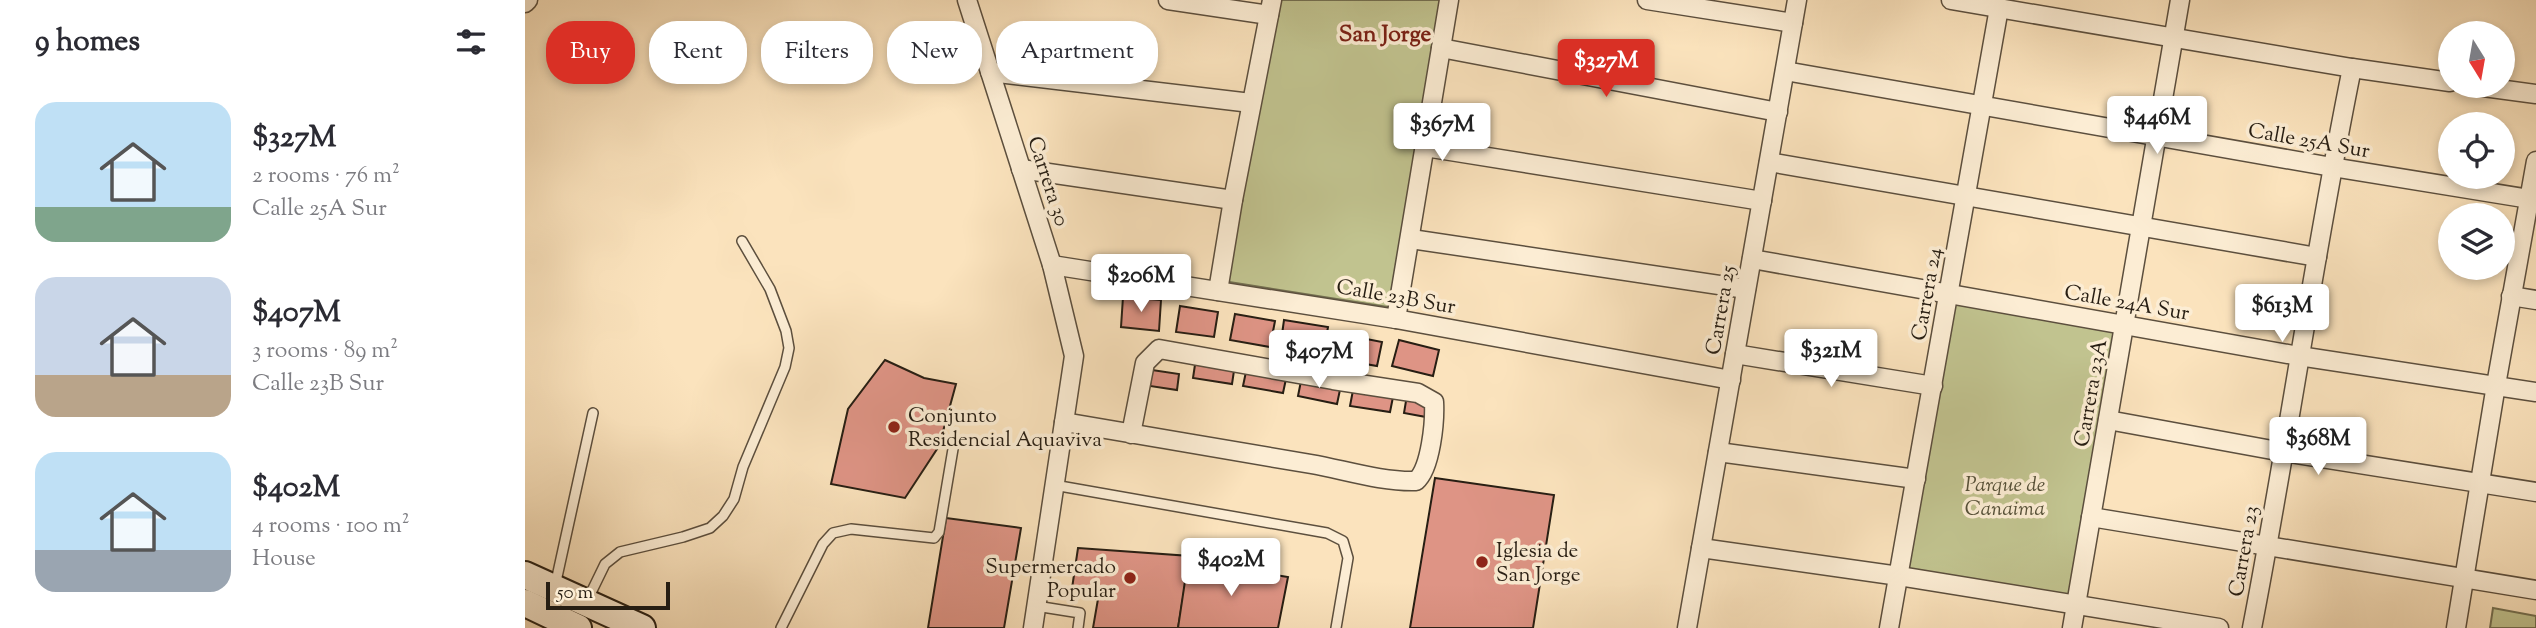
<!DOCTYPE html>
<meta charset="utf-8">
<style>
body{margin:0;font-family:"Sorts Mill Goudy",serif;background:#f7f7f7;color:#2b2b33;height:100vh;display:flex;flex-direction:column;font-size:26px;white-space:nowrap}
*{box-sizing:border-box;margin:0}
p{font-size:23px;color:#7c7c81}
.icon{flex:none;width:38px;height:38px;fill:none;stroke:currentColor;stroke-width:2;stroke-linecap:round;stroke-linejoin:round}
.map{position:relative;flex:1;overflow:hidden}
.panel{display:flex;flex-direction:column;background:#fff;width:525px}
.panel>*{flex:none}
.top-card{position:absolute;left:21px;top:21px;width:665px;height:63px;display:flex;gap:14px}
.needle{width:46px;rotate:169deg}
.tools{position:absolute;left:1913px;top:21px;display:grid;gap:14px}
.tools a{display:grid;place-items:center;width:77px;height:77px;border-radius:50%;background:#fff;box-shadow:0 4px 10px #0003;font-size:35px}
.scale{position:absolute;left:21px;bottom:18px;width:124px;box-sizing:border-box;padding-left:7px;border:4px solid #271e13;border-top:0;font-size:19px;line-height:24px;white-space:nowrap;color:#271e13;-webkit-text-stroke:5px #fcedd4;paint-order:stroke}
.price{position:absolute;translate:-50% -60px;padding:0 16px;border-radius:7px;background:#fff;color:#222;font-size:23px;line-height:46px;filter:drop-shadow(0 2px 4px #0008)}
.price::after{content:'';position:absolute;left:50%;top:42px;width:21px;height:16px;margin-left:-10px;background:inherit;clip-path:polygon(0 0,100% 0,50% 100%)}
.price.current{background:#d93025;color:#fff}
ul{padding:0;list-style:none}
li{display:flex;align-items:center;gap:21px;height:175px;padding:0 35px}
li span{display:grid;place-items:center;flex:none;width:196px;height:140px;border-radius:21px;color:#555}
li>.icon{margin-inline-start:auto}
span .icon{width:84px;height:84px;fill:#fffc;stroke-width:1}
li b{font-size:30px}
h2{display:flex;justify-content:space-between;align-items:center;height:84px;padding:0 35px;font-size:30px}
.pill{padding:0 24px;border-radius:28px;background:#fff;box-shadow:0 4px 10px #0003;font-size:24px;line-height:63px}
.pill.current{background:#d93025;color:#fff}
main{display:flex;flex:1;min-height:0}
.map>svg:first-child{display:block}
.green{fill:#c1c38f;stroke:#747051;stroke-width:2}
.building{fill:#de9485;stroke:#271e13;stroke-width:2}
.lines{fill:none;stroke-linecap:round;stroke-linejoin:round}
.service-casing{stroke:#5c4f3e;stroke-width:12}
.minor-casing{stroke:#5c4f3e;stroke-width:21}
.secondary-casing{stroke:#271e13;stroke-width:30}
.service{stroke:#fcedd4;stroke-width:9}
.minor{stroke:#fcedd4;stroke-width:18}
.secondary{stroke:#fcedd4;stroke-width:26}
.poi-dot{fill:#8f2418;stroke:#fcedd4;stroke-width:2.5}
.labels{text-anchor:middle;stroke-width:7;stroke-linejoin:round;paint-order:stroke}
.street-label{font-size:21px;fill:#271e13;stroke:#fcedd4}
.poi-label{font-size:21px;fill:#271e13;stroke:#fcedd4;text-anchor:start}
.park-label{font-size:21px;font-style:italic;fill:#555038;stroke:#fcedd4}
.neighbourhood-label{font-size:23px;font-weight:bold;fill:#7a1f14;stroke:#fcedd4}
</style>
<main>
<section class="panel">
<h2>9 homes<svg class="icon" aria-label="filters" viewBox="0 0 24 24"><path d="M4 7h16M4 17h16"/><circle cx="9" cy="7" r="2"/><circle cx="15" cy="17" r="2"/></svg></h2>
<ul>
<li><span style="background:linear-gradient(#bfe0f5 75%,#7fa58c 0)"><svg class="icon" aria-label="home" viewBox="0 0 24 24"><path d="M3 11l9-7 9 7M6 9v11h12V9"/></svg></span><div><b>$327M</b><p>2 rooms · 76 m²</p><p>Calle 25A Sur</p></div></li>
<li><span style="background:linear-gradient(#c9d6e8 70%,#b9a48a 0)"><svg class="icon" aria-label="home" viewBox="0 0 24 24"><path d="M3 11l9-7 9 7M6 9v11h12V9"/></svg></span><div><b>$407M</b><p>3 rooms · 89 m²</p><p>Calle 23B Sur</p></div></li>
<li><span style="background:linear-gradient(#bfe0f5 70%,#9aa5b1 0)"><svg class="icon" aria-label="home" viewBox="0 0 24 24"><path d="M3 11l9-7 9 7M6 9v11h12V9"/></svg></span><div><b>$402M</b><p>4 rooms · 100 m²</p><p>House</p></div></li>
</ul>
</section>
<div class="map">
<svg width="2011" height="628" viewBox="0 0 2011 628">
<rect width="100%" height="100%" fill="#fbe3bd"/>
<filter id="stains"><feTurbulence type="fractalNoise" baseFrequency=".00286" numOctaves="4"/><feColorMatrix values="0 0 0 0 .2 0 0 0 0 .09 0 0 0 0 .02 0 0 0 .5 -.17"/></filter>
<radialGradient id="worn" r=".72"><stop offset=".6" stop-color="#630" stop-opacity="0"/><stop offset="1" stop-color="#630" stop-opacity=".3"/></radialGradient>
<g class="green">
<polygon points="750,0 920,0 869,308 698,281"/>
<polygon points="1427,300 1595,330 1549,597 1380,570"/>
<polygon points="1968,608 2011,616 2011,628 1965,628"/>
</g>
<g class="building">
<polygon points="598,297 636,300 634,331 596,327"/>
<polygon points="655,306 693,312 689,337 651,332"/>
<polygon points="710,314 750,321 745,347 705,340"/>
<polygon points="759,320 803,327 798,356 755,349"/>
<polygon points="816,334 857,342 852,366 812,359"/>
<polygon points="874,340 914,350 908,376 867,366"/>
<polygon points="671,358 710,364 707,384 668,378"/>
<polygon points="360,360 399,378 431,384 414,446 380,498 306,484 323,409"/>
<polygon points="722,367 762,374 758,393 718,386"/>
<polygon points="627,370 654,374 652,390 625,386"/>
<polygon points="777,376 816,385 812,404 773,396"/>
<polygon points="829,385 869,392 865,412 825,406"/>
<polygon points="882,395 904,399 901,417 879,413"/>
<polygon points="910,478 1029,495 1008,628 885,628"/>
<polygon points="421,518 496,528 479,628 403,628"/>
<polygon points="553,548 665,556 653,628 568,628 573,599 546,595"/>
<polygon points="663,561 763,577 753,628 653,628"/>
</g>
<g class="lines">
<g class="service-casing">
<g id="service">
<polyline points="529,485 802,533 818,541 823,558 811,628"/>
<polyline points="30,586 68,413"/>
<polyline points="62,601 80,564 95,552 158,537 185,528 198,516 209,499 218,467 260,367 264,348 261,331 245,289 217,241"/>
<polyline points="511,606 555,613 553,628"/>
<polyline points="256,628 298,544 308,533 326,529 409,538 414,532 428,449"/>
</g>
</g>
<g class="minor-casing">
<g id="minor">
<polyline points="442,0 527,265 549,356 508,628"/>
<polyline points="643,0 744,15"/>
<polyline points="1122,0 1268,23"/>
<polyline points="1426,0 1827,68 1925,82"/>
<polyline points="0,3 3,0"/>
<polyline points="916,48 1253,112"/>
<polyline points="1260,71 1807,167 2011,200"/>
<polyline points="465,72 726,103"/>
<polyline points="1951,86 2011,94"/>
<polyline points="900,147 1237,201"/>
<polyline points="1244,162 1792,257"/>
<polyline points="496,169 708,200"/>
<polyline points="886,239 1221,289"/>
<polyline points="1227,259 1774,356 2011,392"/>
<polyline points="527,265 871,319 1206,380"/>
<polyline points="693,291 708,200 747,0"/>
<polyline points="1986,296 2011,300"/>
<polyline points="871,319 924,0"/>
<polyline points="1210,354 1408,386"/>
<polyline points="1583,420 1758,452 2011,492"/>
<path d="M539,422C621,436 704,450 786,464C820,470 856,482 891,481C906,468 910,421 909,402L893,393L808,380L634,349L620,363L606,434"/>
<polyline points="1193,452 1391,479"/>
<polyline points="1566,517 2011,590"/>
<polyline points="1176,548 1374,576 1694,628"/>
<polyline points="1162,628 1272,0"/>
<polyline points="1364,628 1474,8"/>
<polyline points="1547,628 1655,0"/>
<path d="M1727,628C1763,442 1789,254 1827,68"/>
<polyline points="1931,628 1971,385 2011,161"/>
</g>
</g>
<g class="secondary-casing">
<g id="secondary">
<polyline points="0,575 117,628"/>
<polyline points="0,603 53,628"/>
</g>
</g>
<use href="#service" class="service"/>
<use href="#minor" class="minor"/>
<use href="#secondary" class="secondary"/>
</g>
<g class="poi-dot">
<circle cx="369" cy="427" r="7"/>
<circle cx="957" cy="562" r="7"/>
<circle cx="605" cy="578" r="7"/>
</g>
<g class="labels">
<g class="street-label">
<text transform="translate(1784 140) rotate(10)" y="7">Calle 25A Sur</text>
<text transform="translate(524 181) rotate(72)" y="7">Carrera 30</text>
<text transform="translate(1401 294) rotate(-80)" y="7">Carrera 24</text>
<text transform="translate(871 296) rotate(10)" y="7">Calle 23B Sur</text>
<text transform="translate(1602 302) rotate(10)" y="7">Calle 24A Sur</text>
<text transform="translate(1195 310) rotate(-80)" y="7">Carrera 25</text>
<text transform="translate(1565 393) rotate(-80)" y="7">Carrera 23A</text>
<text transform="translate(1718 551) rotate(-80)" y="7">Carrera 23</text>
</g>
<g class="poi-label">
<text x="383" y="422">Conjunto<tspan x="383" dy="24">Residencial Aquaviva</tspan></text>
<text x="971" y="557">Iglesia de<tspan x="971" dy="24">San Jorge</tspan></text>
<text x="591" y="573" text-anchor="end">Supermercado<tspan x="591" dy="24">Popular</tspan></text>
</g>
<g class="park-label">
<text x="1480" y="491">Parque de<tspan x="1480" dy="24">Canaima</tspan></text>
</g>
<g class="neighbourhood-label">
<text x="860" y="41">San Jorge</text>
</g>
</g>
<rect width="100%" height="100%" filter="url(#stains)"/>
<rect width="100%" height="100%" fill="url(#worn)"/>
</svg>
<div class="tools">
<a><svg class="needle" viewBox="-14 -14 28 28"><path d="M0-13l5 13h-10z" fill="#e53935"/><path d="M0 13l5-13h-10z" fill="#7c7c81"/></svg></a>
<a><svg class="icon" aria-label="locate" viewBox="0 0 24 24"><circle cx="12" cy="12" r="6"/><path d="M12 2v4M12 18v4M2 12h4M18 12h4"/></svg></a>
<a><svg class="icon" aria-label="layers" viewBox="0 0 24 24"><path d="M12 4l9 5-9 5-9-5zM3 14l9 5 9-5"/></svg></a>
</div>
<div class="scale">50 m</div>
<b class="price current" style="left:1081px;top:99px">$327M</b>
<b class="price" style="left:1632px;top:156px">$446M</b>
<b class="price" style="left:917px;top:163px">$367M</b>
<b class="price" style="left:616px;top:314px">$206M</b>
<b class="price" style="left:1757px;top:344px">$613M</b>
<b class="price" style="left:1306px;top:389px">$321M</b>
<b class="price" style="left:794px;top:390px">$407M</b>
<b class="price" style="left:1793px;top:477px">$368M</b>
<b class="price" style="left:706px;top:598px">$402M</b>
<div class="top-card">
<a class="pill current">Buy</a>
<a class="pill">Rent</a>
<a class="pill">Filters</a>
<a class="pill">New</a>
<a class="pill">Apartment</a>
</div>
</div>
</main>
